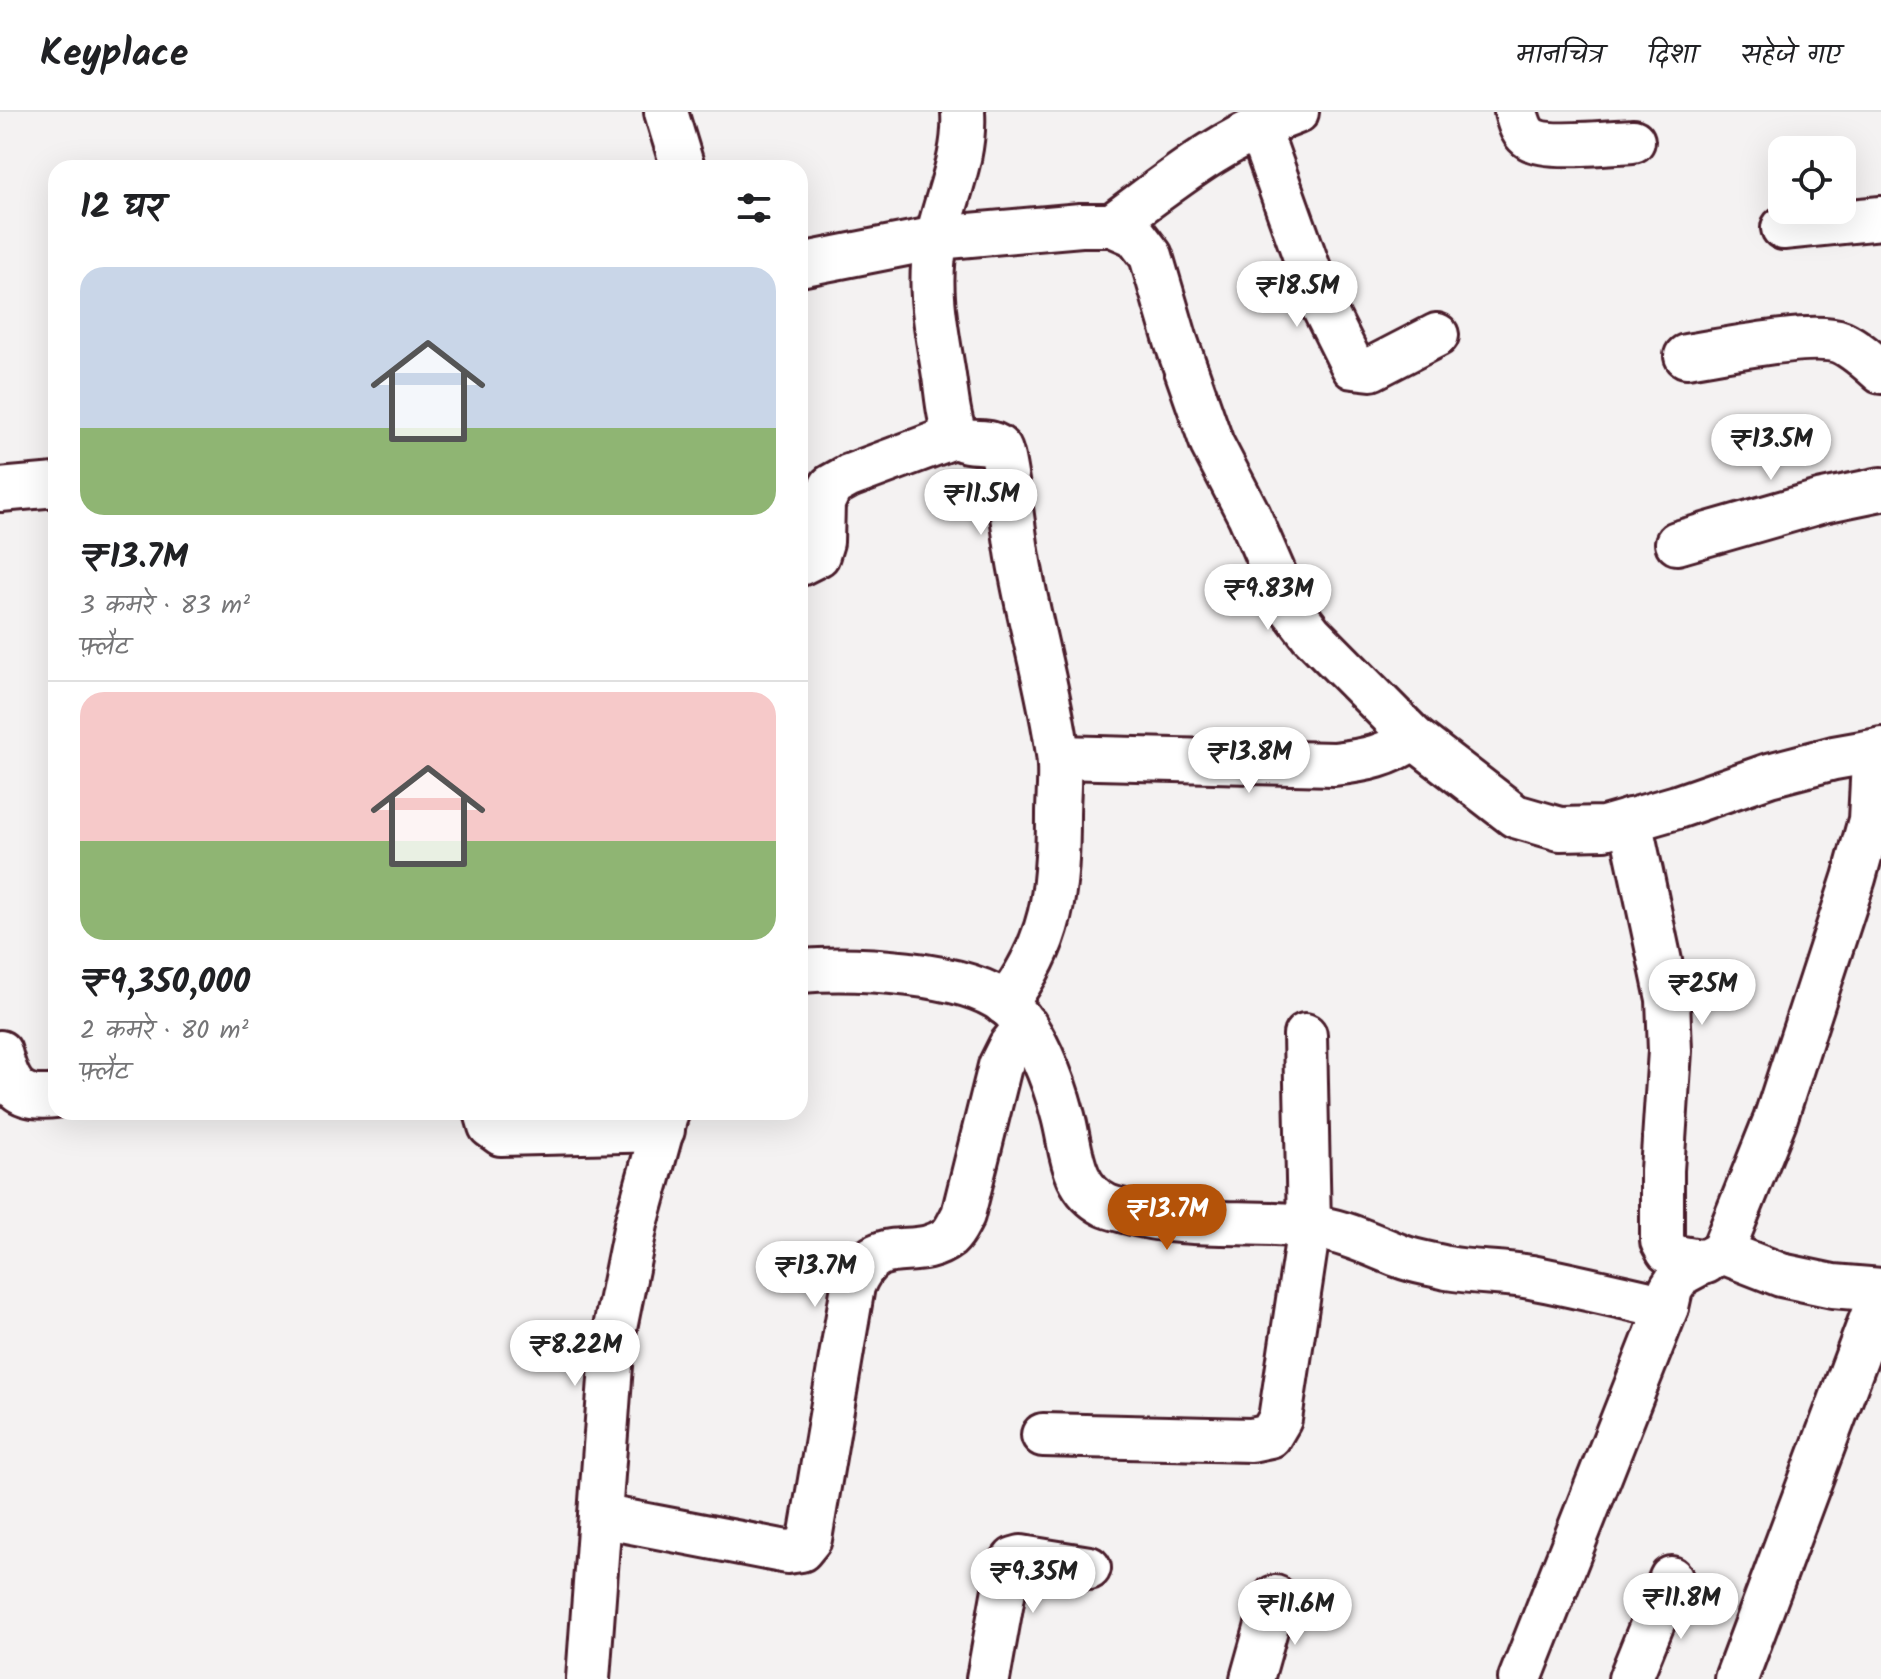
<!DOCTYPE html>
<html lang="hi">
<meta charset="utf-8">
<style>
body{margin:0;font-family:Kalam,"Playpen Sans Deva",sans-serif;background:#f2f2f2;color:#202124;height:100vh;display:flex;flex-direction:column;font-size:30px;white-space:nowrap}
*{box-sizing:border-box;margin:0}
p{font-size:26px;color:#757577}
.icon{flex:none;width:44px;height:44px;fill:none;stroke:currentColor;stroke-width:2;stroke-linecap:round;stroke-linejoin:round}
.map{position:relative;flex:1;overflow:hidden}
.details{position:absolute;left:48px;top:48px;width:760px;height:960px;display:flex;flex-direction:column;background:#fff;border-radius:24px;box-shadow:0 8px 32px #0002}
.details>*{flex:none}
.tools{position:absolute;left:1768px;top:24px;display:grid;gap:16px}
.tools a{display:grid;place-items:center;width:88px;height:88px;border-radius:16px;background:#fff;box-shadow:0 8px 32px #0002;font-size:40px}
.price{position:absolute;translate:-50% -68px;padding:0 18px;border-radius:28px;background:#fff;color:#222;font-size:26px;line-height:52px;filter:drop-shadow(0 2px 4px #0008)}
.price::after{content:'';position:absolute;left:50%;top:48px;width:24px;height:18px;margin-left:-12px;background:inherit;clip-path:polygon(0 0,100% 0,50% 100%)}
.price.active{background:#b45309;color:#fff}
ul{padding:0;list-style:none}
li{display:grid;align-content:center;gap:16px;height:424px;padding:0 32px}
li+li{border-top:2px solid #e0e0e0}
li span{display:grid;place-items:center;height:248px;border-radius:24px;color:#555}
li>.icon{margin-inline-start:auto}
span .icon{width:144px;height:144px;fill:#fffc;stroke-width:1}
li b{font-size:34px}
h2{display:flex;justify-content:space-between;align-items:center;height:96px;padding:0 32px;font-size:34px}
header{display:flex;align-items:center;gap:48px;box-sizing:border-box;height:112px;padding:0 40px;background:#fff;border-bottom:2px solid #e0e0e0}
header strong{font-size:38px}
nav{display:flex;gap:44px;margin-inline-start:auto;font-size:28px}
.map>svg:first-child{display:block}
.lines{fill:none;stroke-linecap:round;stroke-linejoin:round}
.minor-casing{stroke:#4a1f2b;stroke-width:48}
.minor{stroke:#fff;stroke-width:42}
</style>
<header>
<strong>Keyplace</strong>
<nav><a>मानचित्र</a><a>दिशा</a><a>सहेजे गए</a></nav>
</header>
<div class="map">
<svg width="1881" height="1567" viewBox="0 0 1881 1567">
<rect width="100%" height="100%" fill="#f4f2f2"/>
<filter id="ink" filterUnits="userSpaceOnUse"><feTurbulence type="fractalNoise" baseFrequency=".0125" numOctaves="2"/><feDisplacementMap in="SourceGraphic" scale="16" xChannelSelector="R" yChannelSelector="G"/><feConvolveMatrix kernelMatrix="1 2 1 2 8 2 1 2 1" color-interpolation-filters="sRGB"/></filter>
<g filter="url(#ink)">
<g class="lines">
<g class="minor-casing">
<g id="minor">
<polyline points="666,0 683,56"/>
<path d="M963,0C966,47 945,86 936,131C927,176 937,219 944,264C947,284 948,306 956,324C970,335 990,325 1000,337C1005,343 1015,430 1018,445C1029,511 1049,576 1058,642C1061,662 1058,683 1058,703C1058,779 1053,830 1005,892"/>
<path d="M1516,0C1519,10 1521,21 1531,27C1548,37 1610,30 1633,29"/>
<polyline points="1258,14 1322,193 1353,255 1371,257 1437,223"/>
<path d="M1112,113C1174,67 1223,26 1297,0"/>
<polyline points="1783,116 1881,106"/>
<polyline points="800,153 937,126 1081,113 1112,113 1135,123 1151,144 1176,229 1212,332 1249,403 1287,491 1311,522 1414,626 1515,704 1560,717 1604,716 1677,695 1769,663 1834,646 1879,638"/>
<path d="M1686,244C1720,239 1813,219 1841,230C1856,237 1869,249 1881,260"/>
<polyline points="0,378 56,373"/>
<polyline points="1677,431 1823,389 1881,377"/>
<polyline points="800,452 818,443 822,430 823,391 831,374 849,364 956,324"/>
<path d="M1059,645L1334,652C1367,648 1387,644 1414,626"/>
<polyline points="1630,708 1668,887 1670,939 1662,1058 1662,1129 1668,1140 1676,1145 1706,1150"/>
<path d="M800,859C852,855 965,859 1006,892C1034,915 1054,969 1063,1004C1072,1037 1070,1075 1105,1093C1111,1096 1121,1098 1128,1100C1191,1118 1257,1106 1320,1116C1348,1121 1374,1134 1400,1144C1415,1150 1432,1152 1447,1156C1474,1161 1503,1160 1531,1165C1577,1174 1622,1185 1667,1195"/>
<path d="M0,940C9,975 17,989 56,984"/>
<polyline points="486,1000 490,1014 501,1022 663,1018"/>
<polyline points="1722,1140 1781,1163 1833,1174 1881,1178"/>
<polyline points="1043,1323 1251,1328 1270,1324 1280,1307 1309,1115 1305,923"/>
<path d="M600,1404L787,1440L801,1438L810,1427L853,1174C877,1116 913,1153 949,1125C955,1120 959,1110 963,1103L1000,954L1010,934L1026,914"/>
<polyline points="588,1567 613,1226 636,1112 667,1000"/>
<polyline points="988,1567 1008,1455 1014,1447 1021,1445 1089,1456"/>
<polyline points="1252,1567 1275,1485"/>
<polyline points="1520,1567 1667,1195 1671,1177 1681,1162 1722,1140 1775,1008 1854,766 1870,708 1873,649 1881,637"/>
<polyline points="1630,1567 1671,1466"/>
<polyline points="1736,1567 1881,1180"/>
</g>
</g>
<use href="#minor" class="minor"/>
</g>
</g>
</svg>
<div class="tools">
<a><svg class="icon" aria-label="locate" viewBox="0 0 24 24"><circle cx="12" cy="12" r="6"/><path d="M12 2v4M12 18v4M2 12h4M18 12h4"/></svg></a>
</div>
<b class="price" style="left:1297px;top:217px">₹18.5M</b>
<b class="price" style="left:1771px;top:370px">₹13.5M</b>
<b class="price" style="left:981px;top:425px">₹11.5M</b>
<b class="price" style="left:1268px;top:520px">₹9.83M</b>
<b class="price" style="left:1249px;top:683px">₹13.8M</b>
<b class="price" style="left:1702px;top:915px">₹25M</b>
<b class="price active" style="left:1167px;top:1140px">₹13.7M</b>
<b class="price" style="left:815px;top:1197px">₹13.7M</b>
<b class="price" style="left:575px;top:1276px">₹8.22M</b>
<b class="price" style="left:1033px;top:1503px">₹9.35M</b>
<b class="price" style="left:1681px;top:1529px">₹11.8M</b>
<b class="price" style="left:1295px;top:1535px">₹11.6M</b>
<section class="details">
<h2>12 घर<svg class="icon" aria-label="filters" viewBox="0 0 24 24"><path d="M4 7h16M4 17h16"/><circle cx="9" cy="7" r="2"/><circle cx="15" cy="17" r="2"/></svg></h2>
<ul>
<li><span style="background:linear-gradient(#c9d6e8 65%,#8fb573 0)"><svg class="icon" aria-label="home" viewBox="0 0 24 24"><path d="M3 11l9-7 9 7M6 9v11h12V9"/></svg></span><div><b>₹13.7M</b><p>3 कमरे · 83 m²</p><p>फ़्लैट</p></div></li>
<li><span style="background:linear-gradient(#f6c9c9 60%,#8fb573 0)"><svg class="icon" aria-label="home" viewBox="0 0 24 24"><path d="M3 11l9-7 9 7M6 9v11h12V9"/></svg></span><div><b>₹9,350,000</b><p>2 कमरे · 80 m²</p><p>फ़्लैट</p></div></li>
</ul>
</section>
</div>
